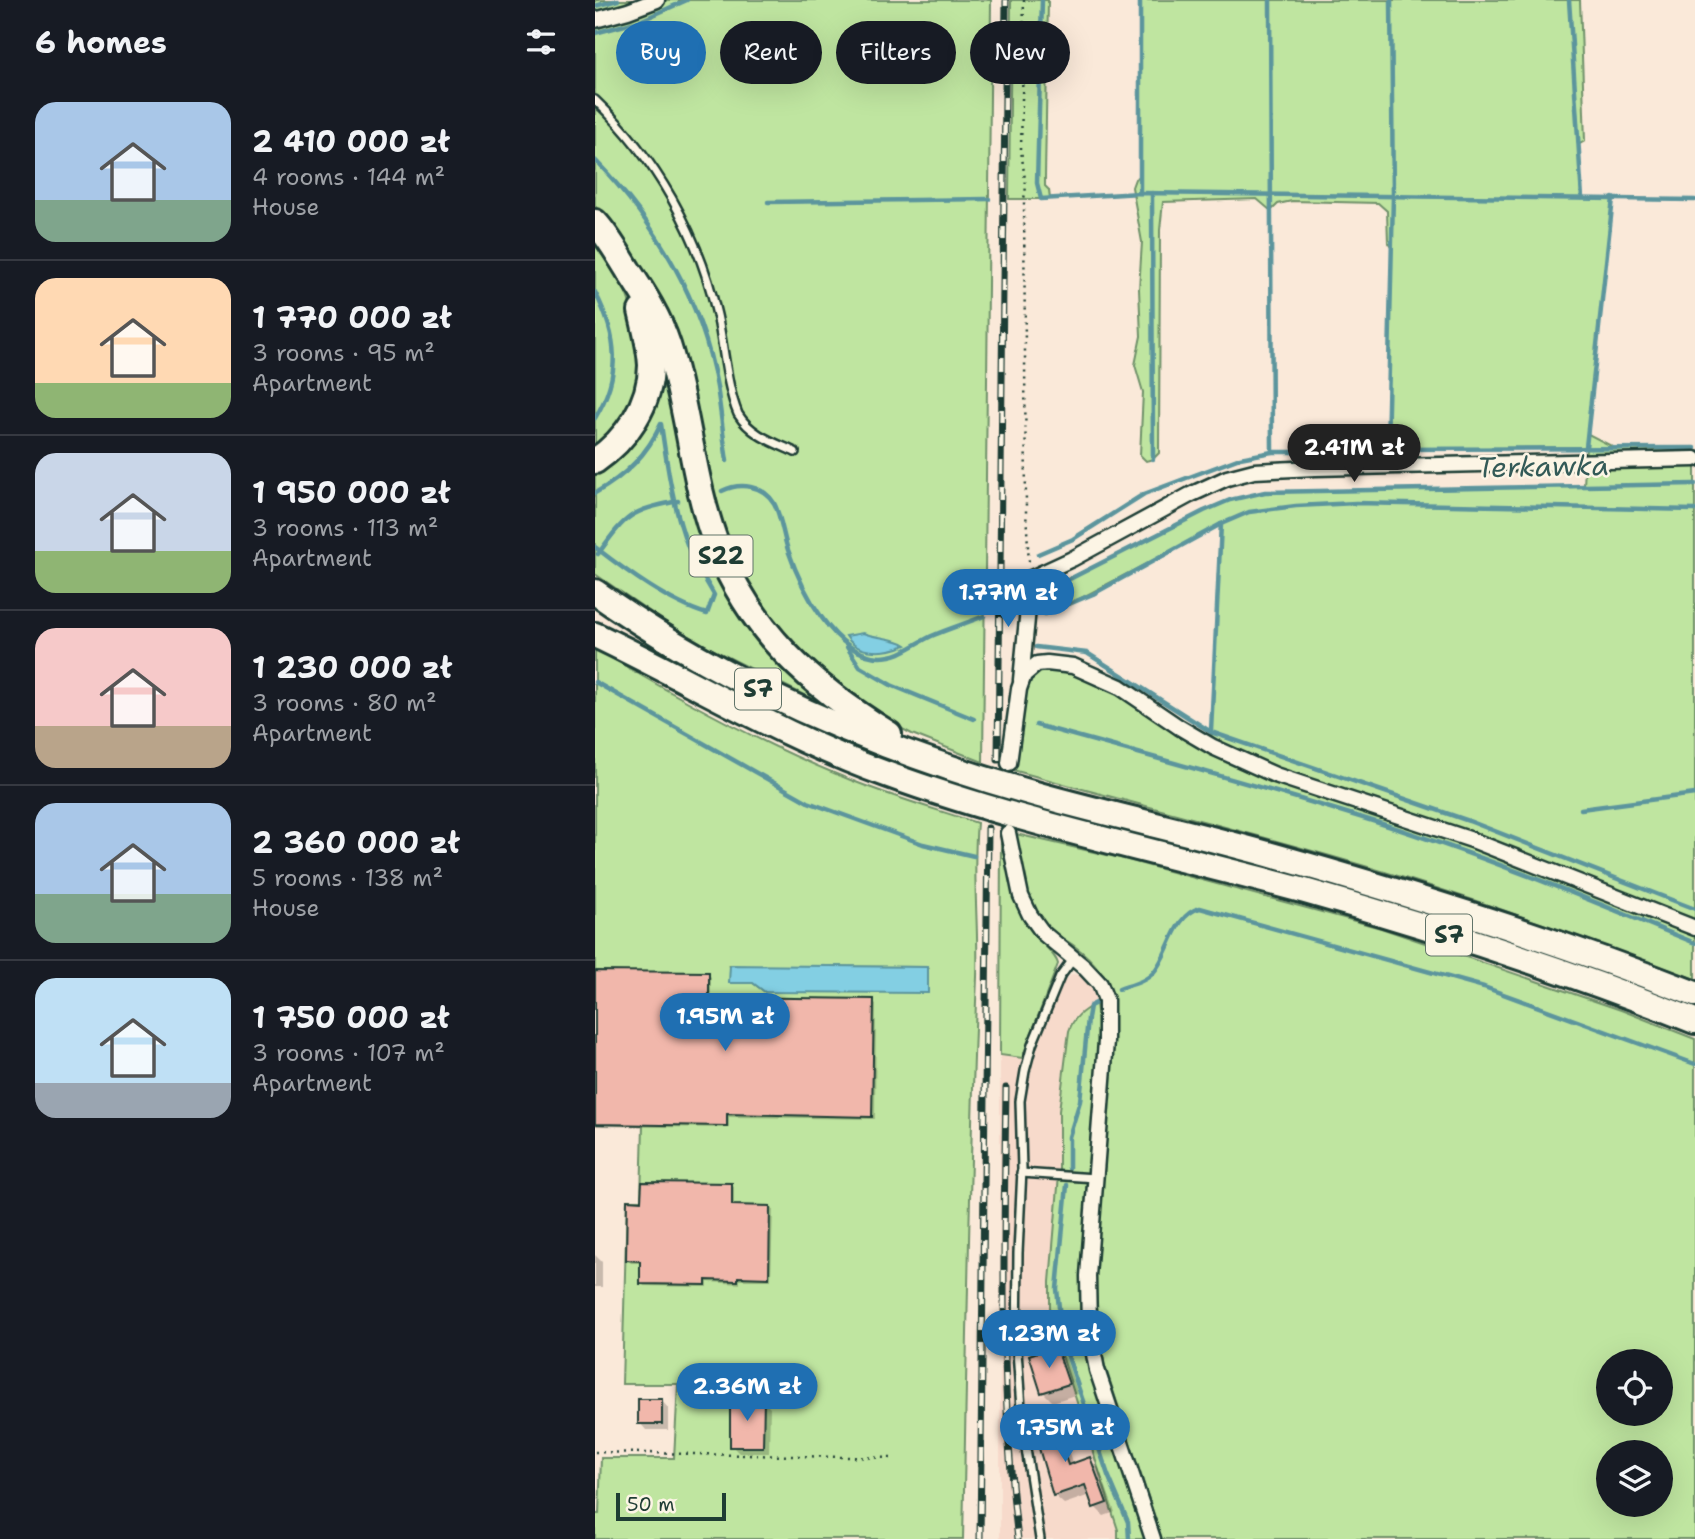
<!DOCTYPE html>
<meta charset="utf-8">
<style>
body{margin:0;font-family:"Shantell Sans",sans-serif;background:#242831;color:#f1f3f6;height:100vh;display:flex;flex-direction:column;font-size:26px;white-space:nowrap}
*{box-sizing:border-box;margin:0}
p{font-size:23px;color:#9ea1a6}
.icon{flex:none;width:38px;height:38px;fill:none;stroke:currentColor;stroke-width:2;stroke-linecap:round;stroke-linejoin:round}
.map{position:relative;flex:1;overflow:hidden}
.sheet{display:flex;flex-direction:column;background:#171b24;width:595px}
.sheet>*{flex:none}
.top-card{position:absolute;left:21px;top:21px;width:665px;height:63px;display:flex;gap:14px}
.tools{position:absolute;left:1001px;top:1349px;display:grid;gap:14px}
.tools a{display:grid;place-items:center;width:77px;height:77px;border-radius:50%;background:#171b24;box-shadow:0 7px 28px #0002;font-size:35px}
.scale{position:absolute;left:21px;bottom:18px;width:110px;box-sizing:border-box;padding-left:7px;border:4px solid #1f3d34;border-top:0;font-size:19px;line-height:24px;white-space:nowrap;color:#1f3d34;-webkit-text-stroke:5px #fcf5e5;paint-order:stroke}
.price{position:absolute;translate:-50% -60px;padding:0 16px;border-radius:24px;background:#1f6fb2;color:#fff;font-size:23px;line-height:46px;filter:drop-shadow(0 2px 4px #0008)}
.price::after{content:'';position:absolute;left:50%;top:42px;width:21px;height:16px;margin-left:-10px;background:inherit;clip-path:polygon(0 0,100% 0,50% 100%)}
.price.selected{background:#222;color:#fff}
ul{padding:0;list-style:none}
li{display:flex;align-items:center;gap:21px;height:175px;padding:0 35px}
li+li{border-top:2px solid #363941}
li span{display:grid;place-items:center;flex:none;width:196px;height:140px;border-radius:21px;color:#555}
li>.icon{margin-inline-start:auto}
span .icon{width:84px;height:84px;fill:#fffc;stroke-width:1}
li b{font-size:30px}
h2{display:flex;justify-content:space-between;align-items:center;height:84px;padding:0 35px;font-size:30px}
.tag{padding:0 24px;border-radius:32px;background:#171b24;box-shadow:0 7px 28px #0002;font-size:24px;line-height:63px}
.tag.selected{background:#1f6fb2;color:#fff}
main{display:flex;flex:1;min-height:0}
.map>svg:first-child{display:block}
.built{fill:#f7dacb}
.green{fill:#bfe5a0;stroke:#6f916a;stroke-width:2;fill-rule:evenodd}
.water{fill:#83cfe3;stroke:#5b959d;stroke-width:2}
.shadow{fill:#0003}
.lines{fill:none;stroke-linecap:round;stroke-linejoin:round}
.stream{stroke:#5b959d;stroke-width:4.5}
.building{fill:#f1b7ab;stroke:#1f3d34;stroke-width:2}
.service-casing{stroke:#1f3d34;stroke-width:12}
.minor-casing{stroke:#1f3d34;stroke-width:19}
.motorway-casing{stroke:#1f3d34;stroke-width:30}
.path{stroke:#1f3d34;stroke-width:2.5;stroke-dasharray:2 5;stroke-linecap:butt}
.service{stroke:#fcf5e5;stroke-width:7}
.minor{stroke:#fcf5e5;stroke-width:14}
.motorway{stroke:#fcf5e5;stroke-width:24}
.rail-casing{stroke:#1f3d34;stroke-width:7}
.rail{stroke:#fcf5e5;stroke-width:4.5;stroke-dasharray:13;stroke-linecap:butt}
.labels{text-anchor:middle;stroke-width:5;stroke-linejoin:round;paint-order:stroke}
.shield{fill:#fcf5e5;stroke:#617469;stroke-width:2}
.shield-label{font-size:24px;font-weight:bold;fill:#1f3d34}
.water-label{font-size:28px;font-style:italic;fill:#335a57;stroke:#fcf5e5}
</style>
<main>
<section class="sheet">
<h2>6 homes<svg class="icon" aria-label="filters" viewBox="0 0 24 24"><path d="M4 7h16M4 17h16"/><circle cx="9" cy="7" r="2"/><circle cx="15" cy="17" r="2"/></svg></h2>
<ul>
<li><span style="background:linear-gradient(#a9c7e8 70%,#7fa58c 0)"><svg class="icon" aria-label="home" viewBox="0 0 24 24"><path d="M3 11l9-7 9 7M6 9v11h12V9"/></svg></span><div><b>2 410 000 zł</b><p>4 rooms · 144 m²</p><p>House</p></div></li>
<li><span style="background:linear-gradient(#ffd9b3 75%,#8fb573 0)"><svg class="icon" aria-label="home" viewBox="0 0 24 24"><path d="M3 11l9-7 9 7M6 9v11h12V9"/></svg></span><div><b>1 770 000 zł</b><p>3 rooms · 95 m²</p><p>Apartment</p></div></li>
<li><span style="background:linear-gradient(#c9d6e8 70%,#8fb573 0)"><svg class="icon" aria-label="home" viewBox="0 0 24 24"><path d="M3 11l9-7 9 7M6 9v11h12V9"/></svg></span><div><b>1 950 000 zł</b><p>3 rooms · 113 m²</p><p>Apartment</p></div></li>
<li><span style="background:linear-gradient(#f6c9c9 70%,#b9a48a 0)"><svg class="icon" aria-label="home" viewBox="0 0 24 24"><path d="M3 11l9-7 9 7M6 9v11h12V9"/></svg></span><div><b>1 230 000 zł</b><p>3 rooms · 80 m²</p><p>Apartment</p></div></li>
<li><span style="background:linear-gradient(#a9c7e8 65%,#7fa58c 0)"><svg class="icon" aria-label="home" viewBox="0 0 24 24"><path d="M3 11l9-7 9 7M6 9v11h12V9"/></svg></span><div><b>2 360 000 zł</b><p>5 rooms · 138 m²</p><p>House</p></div></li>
<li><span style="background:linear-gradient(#bfe0f5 75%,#9aa5b1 0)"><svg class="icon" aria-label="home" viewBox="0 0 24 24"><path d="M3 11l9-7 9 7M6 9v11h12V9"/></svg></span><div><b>1 750 000 zł</b><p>3 rooms · 107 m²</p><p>Apartment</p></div></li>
</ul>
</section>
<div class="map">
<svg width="1100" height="1539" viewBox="0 0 1100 1539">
<rect width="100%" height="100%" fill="#fae9d9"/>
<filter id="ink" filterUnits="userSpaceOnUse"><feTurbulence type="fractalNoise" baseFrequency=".0143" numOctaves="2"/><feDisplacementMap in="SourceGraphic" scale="14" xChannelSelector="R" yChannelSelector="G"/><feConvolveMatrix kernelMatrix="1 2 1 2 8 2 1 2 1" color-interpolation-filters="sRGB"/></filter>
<g filter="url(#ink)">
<polygon class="built" points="459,973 470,980 478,974 488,976 498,992 501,1003 483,1014 477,1021 474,1031 464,1111 464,1175 455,1282 455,1310 460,1334 523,1530 523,1539 405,1539 405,1055 427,1057"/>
<g class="green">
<polygon points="0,0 396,0 388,762 317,734 288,719 198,652 147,580 17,226 0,206"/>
<polygon points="416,0 453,0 450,177 450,186 454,190 455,199 414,199"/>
<path d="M545,0H985L990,141L983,145L987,198H1018L993,434L1022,449L1100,448V979C984,936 868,894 749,860C639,828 528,801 418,770L432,670L478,666L618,747L616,732L625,525L469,607L450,614H440L434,607L435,598L609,511L635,500L670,492L989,486L991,447L792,449L797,249L793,243L792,211L783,203L697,201L683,204L676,211L662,199L568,202L565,230L564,453L558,459L551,461L545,455L548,392L540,365L546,336L544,289L547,242L537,187L540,179L545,176Z"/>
<path d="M0,243C42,294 61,362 26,422C20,432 9,441 0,449Z"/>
<polygon points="66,361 101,507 218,697 217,699 119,650 67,620 0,574 0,471"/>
<path d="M0,648C79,696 160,741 246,776C290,795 337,808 382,823C377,875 384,926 382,977C374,1164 372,1352 368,1539H0V1514H4L6,1458H79L83,1384H27L32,1200H46L48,1125L0,1124ZM135,966L332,967L333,968L170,992Z"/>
<path d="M406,831H409C414,859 416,891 427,917C435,935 460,951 463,964L427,1058L405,1055Z"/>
<path d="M421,834L525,858L786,928L1026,1010L1100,1039V1539H567L509,1363L500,1288L518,1002C512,976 500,961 478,945C471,940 462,936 456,930C431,906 423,866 421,834ZM1013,1362H1066V1414H1013ZM1013,1452H1066V1505H1013Z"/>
<path d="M501,1003L504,1028L501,1095L490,1203L487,1335L493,1366L552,1539H523V1530L460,1334L455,1310V1282L464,1175V1111L474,1031C479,1016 488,1011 501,1003Z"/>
</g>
<g class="water">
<path d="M268,633C280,638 301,638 311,645C292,653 263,656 251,636Z"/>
<polygon points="135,965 333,967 333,993 170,992 158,983 134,983"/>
</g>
<g class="shadow">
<polygon points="0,972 113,974 116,977 116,999 278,1001 281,1004 280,1119 134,1117 134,1128 0,1126"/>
<polygon points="136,1185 139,1187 139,1206 175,1207 178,1210 176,1280 145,1280 145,1284 113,1282 113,1287 49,1286 47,1283 47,1263 36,1263 33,1260 48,1202"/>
<polygon points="0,1255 7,1262 7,1287 0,1287"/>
<polygon points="461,1348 471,1359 483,1394 458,1402 448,1392"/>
<polygon points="67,1401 73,1408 73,1430 51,1430 45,1423"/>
<polygon points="168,1401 175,1408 174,1453 144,1453 137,1446"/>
<polygon points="456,1416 465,1426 478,1465 494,1459 504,1468 520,1512 509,1516 500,1507 495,1495 469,1504 459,1495"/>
</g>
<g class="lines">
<g class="stream">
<polyline points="447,0 442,183 446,199 545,193 1100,200"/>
<polyline points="545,0 545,193"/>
<polyline points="675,0 677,452"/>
<polyline points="974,0 987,198"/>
<polyline points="0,6 23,0"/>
<polyline points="0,33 45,21 92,0"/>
<path d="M0,160C61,223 107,300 122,387C126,411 128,436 132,461"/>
<polyline points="557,193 558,459"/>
<polyline points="173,202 394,199"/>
<path d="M0,292C23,337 27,374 0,418"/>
<polyline points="991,447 1018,198"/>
<polyline points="792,449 798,196 796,0"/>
<path d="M127,491C145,482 168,485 179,503C186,516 188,535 193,550C206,588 239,656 285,657C307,657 320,643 339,635C355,628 372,623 389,616"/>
<path d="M0,493C29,477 52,455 66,424C72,466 78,507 93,547C100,564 110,579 119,595L112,614C74,603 31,571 0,547"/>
<path d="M3,554C32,514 35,511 83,501"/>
<polyline points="443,554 478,539 549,494 645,458 677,452 759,452 792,449 1100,448"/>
<polyline points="441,596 609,511 635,500 670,492 1100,484"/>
<polyline points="409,604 428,599"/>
<polyline points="450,614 498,594 626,524 654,512 701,506 761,503 1100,510"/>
<polyline points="252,647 265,667 296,685 379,719"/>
<polyline points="441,647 492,653 616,732 874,821 1100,909"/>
<polyline points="0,682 213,802 328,844 379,856"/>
<path d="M441,725C562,758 683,791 803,829C904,862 1002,903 1100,943"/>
<polyline points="616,731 626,524"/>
<polyline points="986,809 1100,794"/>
<path d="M524,989C535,985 550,982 558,973C575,954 578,915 605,908L889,987L1100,1064"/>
<polyline points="474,1168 474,1137 485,1101 493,1018 495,1006 501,1003"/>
<polyline points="467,1336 462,1289 472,1185"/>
<polyline points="470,1348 513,1475 533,1522 534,1539"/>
</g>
</g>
<g class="building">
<polygon points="0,971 114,972 114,997 279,999 277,1117 132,1114 132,1126 0,1124"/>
<polygon points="47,1182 137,1183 137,1205 175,1206 174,1278 143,1277 143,1281 111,1280 111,1285 45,1284 45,1261 31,1260 32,1200 46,1201"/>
<polygon points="461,1346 474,1384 446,1393 434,1355"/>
<rect x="43" y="1399" width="24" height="25"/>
<polygon points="135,1399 169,1399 168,1447 135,1447"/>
<polygon points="456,1414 473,1465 495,1457 512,1503 498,1508 490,1485 458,1496 436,1421"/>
</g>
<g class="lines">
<g class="service-casing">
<g id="service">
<path d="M0,100C60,157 104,234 122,315C129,345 131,385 143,414C156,435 178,442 200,452"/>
<polyline points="426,1173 500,1178"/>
<polyline points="422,1334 496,1345"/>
<polyline points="445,1539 427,1423 422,1351 423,1253 427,1169 425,1101 430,1071 437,1045 465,977 479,958"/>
</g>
</g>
<g class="minor-casing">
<g id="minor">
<polyline points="0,20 33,11 62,0"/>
<polyline points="426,680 436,578 477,559 595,495 632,478 659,471 720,468 1100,459"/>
<polyline points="414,763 424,689 429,675 442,664 452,663 478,666 525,687 584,727 618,747 680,775 877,840 1100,928"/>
<polyline points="413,833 426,896 435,915 448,933 490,968 505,984 511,1000 511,1041 493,1276 494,1328 502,1370 558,1539"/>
</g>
</g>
<g class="motorway-casing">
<g id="motorway">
<path d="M0,222C13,236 23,254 33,270C49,294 64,317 73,345C94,411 97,481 122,546C157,634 217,686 294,734"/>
<path d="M0,461C31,440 56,404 56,365C55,346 50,329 46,311"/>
<path d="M0,592C134,687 286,751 444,795C516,815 589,831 662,851C810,892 957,938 1100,994"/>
<path d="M0,635C97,681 190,738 291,774C428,824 570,853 710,891C842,928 973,971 1100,1021"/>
</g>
</g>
<g class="path">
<polyline points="429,0 426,150 431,187 429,199 431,512 434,564"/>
<polyline points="0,1452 299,1458"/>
</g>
<use href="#service" class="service"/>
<use href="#minor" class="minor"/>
<use href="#motorway" class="motorway"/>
<g class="rail-casing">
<g id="rail">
<polyline points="403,760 411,0"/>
<path d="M411,1088C409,1238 404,1389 423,1539"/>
<polyline points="385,1539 393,828"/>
</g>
</g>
<use href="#rail" class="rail"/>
</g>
</g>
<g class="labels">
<g class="shield">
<rect x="94.5" y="535.5" width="63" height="41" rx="5"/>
<rect x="140" y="668.5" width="46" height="41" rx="5"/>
<rect x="831" y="914.5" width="46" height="41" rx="5"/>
</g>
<g class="shield-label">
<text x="126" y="564">S22</text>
<text x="163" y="697">S7</text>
<text x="854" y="943">S7</text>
</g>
<g class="water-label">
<text transform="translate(948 466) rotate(-1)" y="10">Terkawka</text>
</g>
</g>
</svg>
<div class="tools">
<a><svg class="icon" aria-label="locate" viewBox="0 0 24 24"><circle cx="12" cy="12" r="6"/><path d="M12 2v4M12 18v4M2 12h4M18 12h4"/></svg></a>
<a><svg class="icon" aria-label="layers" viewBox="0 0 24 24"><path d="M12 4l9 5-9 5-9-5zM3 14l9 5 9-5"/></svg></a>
</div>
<div class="scale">50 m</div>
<b class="price selected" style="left:759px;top:484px">2.41M zł</b>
<b class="price" style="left:413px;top:629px">1.77M zł</b>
<b class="price" style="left:130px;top:1053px">1.95M zł</b>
<b class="price" style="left:454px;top:1370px">1.23M zł</b>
<b class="price" style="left:152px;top:1423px">2.36M zł</b>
<b class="price" style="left:470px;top:1464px">1.75M zł</b>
<div class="top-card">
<a class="tag selected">Buy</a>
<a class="tag">Rent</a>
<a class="tag">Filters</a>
<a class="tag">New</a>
</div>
</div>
</main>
